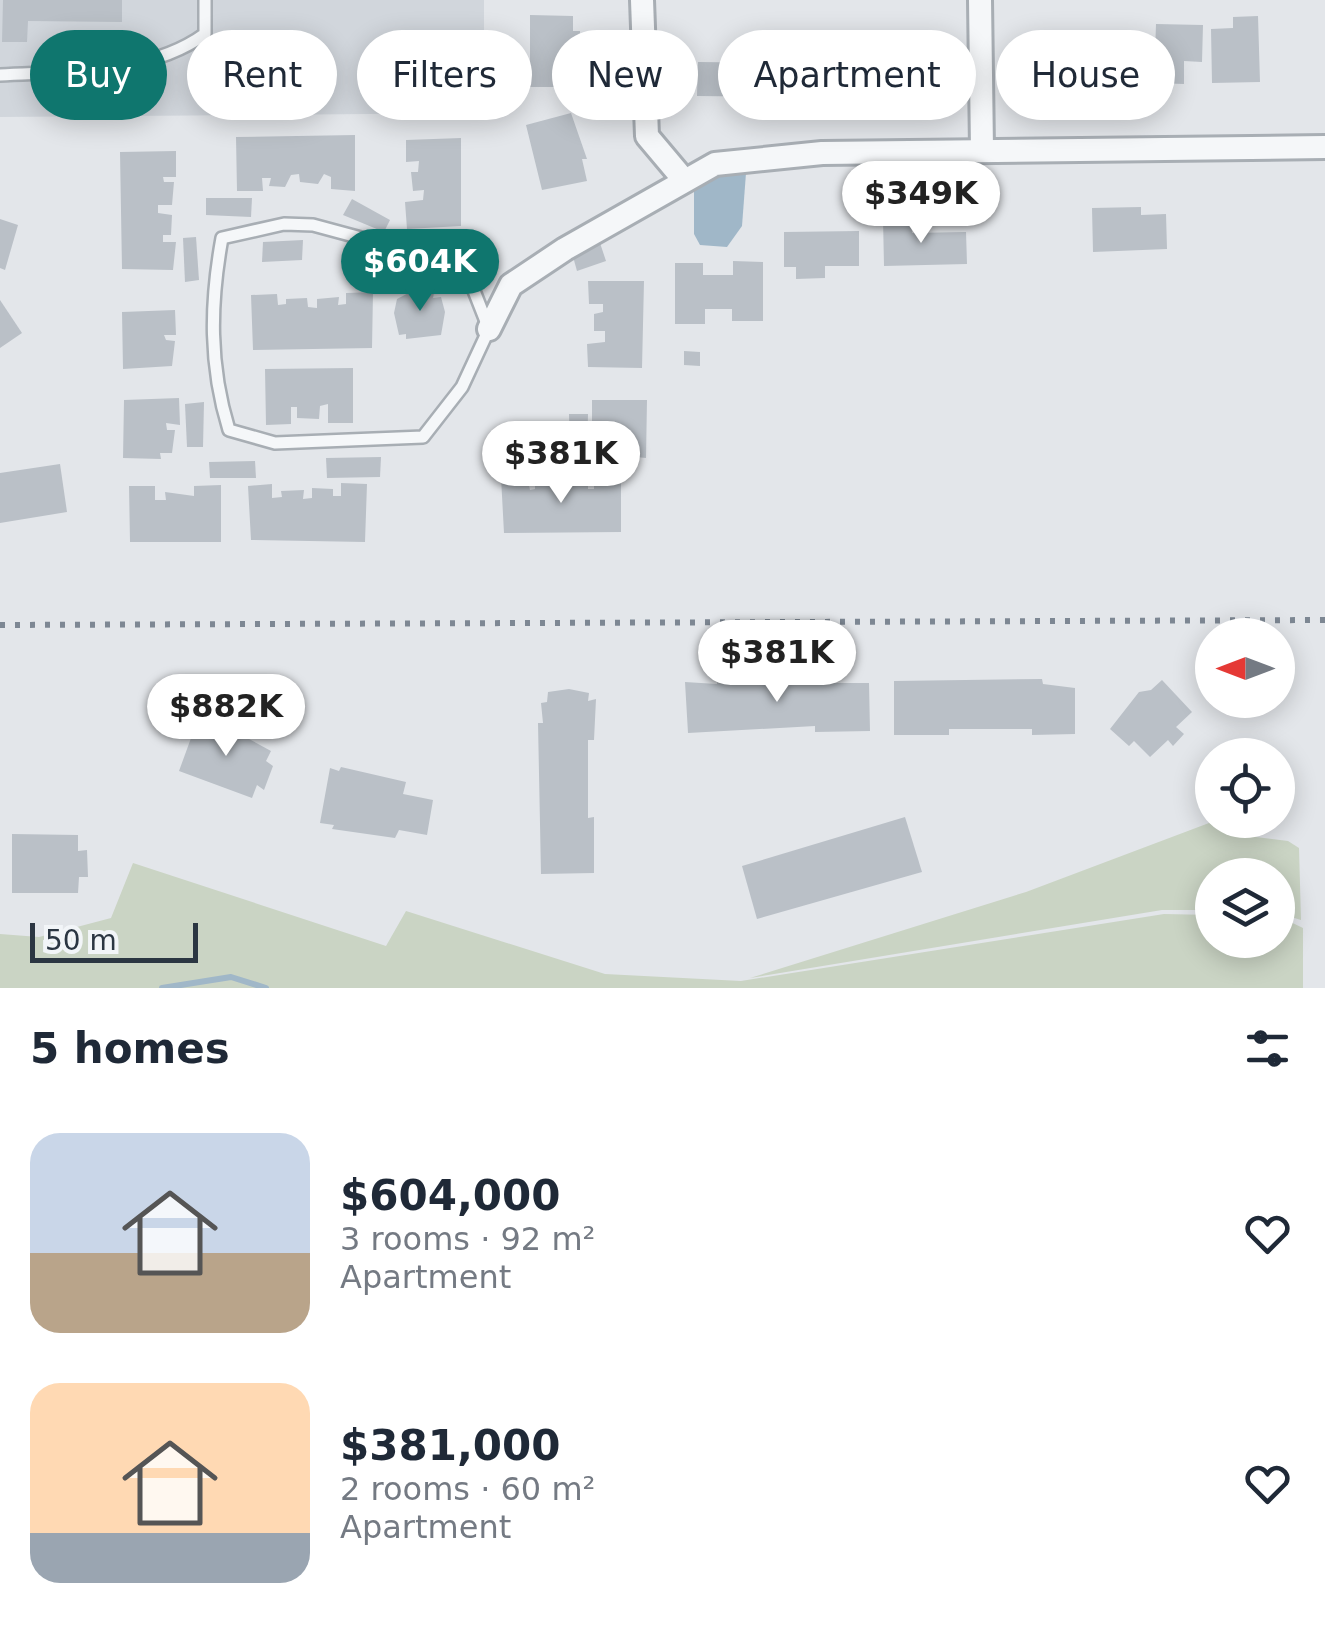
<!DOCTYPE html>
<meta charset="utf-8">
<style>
body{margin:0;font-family:"DejaVu Sans",sans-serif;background:#f6f6f7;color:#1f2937;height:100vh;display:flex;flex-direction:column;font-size:38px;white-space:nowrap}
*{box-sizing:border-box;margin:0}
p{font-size:32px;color:#747a83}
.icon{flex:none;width:55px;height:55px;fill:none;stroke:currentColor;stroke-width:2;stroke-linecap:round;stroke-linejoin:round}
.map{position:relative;height:988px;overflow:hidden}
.panel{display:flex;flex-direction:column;background:#fff;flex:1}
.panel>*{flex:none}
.hud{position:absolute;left:30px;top:30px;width:1265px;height:90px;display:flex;gap:20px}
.needle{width:65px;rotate:270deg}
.buttons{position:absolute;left:1195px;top:618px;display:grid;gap:20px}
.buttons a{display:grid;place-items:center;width:100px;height:100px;border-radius:50%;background:#fff;box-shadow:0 5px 25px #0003;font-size:50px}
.scale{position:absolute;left:30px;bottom:25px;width:168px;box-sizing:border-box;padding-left:10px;border:5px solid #2b3642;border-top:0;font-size:28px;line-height:35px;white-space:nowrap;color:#2b3642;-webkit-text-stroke:8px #f2f5f8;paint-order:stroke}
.price{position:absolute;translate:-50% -85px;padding:0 22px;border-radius:35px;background:#fff;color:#222;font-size:32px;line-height:65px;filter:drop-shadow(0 2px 5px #0008)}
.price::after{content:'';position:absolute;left:50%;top:60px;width:30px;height:22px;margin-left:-15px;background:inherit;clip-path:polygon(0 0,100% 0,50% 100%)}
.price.active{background:#0f766e;color:#fff}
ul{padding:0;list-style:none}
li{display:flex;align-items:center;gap:30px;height:250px;padding:0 30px}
li span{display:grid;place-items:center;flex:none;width:280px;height:200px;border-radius:30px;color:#555}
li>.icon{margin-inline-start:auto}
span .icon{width:120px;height:120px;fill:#fffc;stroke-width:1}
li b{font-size:42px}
h2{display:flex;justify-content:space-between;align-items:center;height:120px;padding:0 30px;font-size:42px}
.pill{padding:0 35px;border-radius:45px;background:#fff;box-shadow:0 5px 25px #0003;font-size:35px;line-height:90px}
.pill.active{background:#0f766e;color:#fff}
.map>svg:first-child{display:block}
.built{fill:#d1d6dc}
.green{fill:#cad4c4}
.water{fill:#a0b7c8}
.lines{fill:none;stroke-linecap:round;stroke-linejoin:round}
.stream{stroke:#a0b7c8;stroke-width:6}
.building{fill:#bac0c7}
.lane-casing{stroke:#a8aeb4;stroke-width:16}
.street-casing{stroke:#a8aeb4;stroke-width:28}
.lane{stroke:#f5f7f9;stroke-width:11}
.street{stroke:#f5f7f9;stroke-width:22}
.rail{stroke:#7d8793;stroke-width:6;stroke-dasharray:5 10;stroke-linecap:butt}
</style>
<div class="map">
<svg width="1325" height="988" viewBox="0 0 1325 988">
<rect width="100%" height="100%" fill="#e3e6ea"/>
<polygon class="built" points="0,0 484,0 484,113 0,117"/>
<g class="green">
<polygon points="1217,820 1256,837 1288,841 1299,848 1301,920 1278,913 1278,875 1212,875 1212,910 1162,910 750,978 1026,892"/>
<polygon points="133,863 386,946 406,911 605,974 741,981 1164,914 1212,915 1212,940 1278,940 1278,916 1303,928 1303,988 0,988 0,934 39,937 111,918"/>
</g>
<polygon class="water" points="729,173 746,173 742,226 727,247 700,245 694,234 694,187"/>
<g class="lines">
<polyline class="stream" points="162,988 231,977 266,988"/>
</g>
<g class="building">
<polygon points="3,0 122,0 122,22 28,21 27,42 2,42"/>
<polygon points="530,15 573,16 573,31 580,31 580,67 574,67 574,87 530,87"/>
<polygon points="1258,16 1260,82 1212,83 1211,29 1233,28 1233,17"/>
<polygon points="1156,24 1203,25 1202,62 1184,61 1184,84 1154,83"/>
<polygon points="1062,31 1132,31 1132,72 1094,72 1094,89 1031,89 1031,58 1062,58"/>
<polygon points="780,40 782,53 765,55 763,42"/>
<polygon points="929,60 929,99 831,100 831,61"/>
<polygon points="698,62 774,63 774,97 697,96"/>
<polygon points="571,113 587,159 582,159 587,181 542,190 526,125"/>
<polygon points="355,135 355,191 331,189 331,177 324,174 318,184 300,182 299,174 291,175 285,187 269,186 271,178 262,178 263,191 237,191 236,137"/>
<polygon points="461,138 461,226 407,229 405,202 423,200 424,190 413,191 411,172 418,172 419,161 406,162 406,140"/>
<polygon points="176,151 176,177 163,177 164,182 174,182 172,205 158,205 158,213 172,215 171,235 163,235 163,242 176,242 173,270 122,269 120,152"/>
<polygon points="206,198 252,198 251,217 206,215"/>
<polygon points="352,199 390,220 384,232 343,215"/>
<polygon points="1141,207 1141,215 1166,214 1167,249 1093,252 1092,208"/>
<polygon points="883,218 911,218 912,233 966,232 967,264 884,266"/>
<polygon points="0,219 18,225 5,270 0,268"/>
<polygon points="859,231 859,266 825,266 825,278 796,279 796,267 784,267 784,232"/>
<polygon points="196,237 199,280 185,282 183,238"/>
<polygon points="303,240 302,260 262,262 263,242"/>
<polygon points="600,243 606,261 577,271 572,253"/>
<polygon points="733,261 763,262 763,321 732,321 732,309 705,309 705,324 675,324 675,263 703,263 703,275 733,275"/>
<polygon points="588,281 644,281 642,368 588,367 587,344 605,342 605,331 594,331 594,314 603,312 603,304 589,304"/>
<polygon points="420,287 434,293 433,298 441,297 445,312 441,335 406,339 406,334 399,335 394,313 397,299"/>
<polygon points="373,292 372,348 253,350 251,295 277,294 278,305 286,304 286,299 307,298 308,307 317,308 317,299 339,297 338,305 346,304 346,293"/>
<polygon points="0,300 22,333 0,348"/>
<polygon points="175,310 176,335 164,335 166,340 175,341 172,366 123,369 122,312"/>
<polygon points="684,351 700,352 700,366 684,365"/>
<polygon points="353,368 353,423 328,423 328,404 320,406 319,419 297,418 297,407 291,407 291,424 266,425 265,369"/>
<polygon points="179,398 180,425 166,423 167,430 175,430 172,453 160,453 161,459 123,458 124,400"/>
<polygon points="592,400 647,400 646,458 598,453 596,433 606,432 606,423 592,425"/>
<polygon points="204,402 203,447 187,447 185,404"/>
<polygon points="569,414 588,414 587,447 570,447"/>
<polygon points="528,455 563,455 563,474 527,474"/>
<polygon points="381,457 380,477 327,478 326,458"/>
<polygon points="255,461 256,478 210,478 209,462"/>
<polygon points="60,464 67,512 0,523 0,473"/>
<polygon points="527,476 530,490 535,489 535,481 557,481 557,493 566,492 567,482 588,482 588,489 594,489 594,477 621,477 621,532 504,533 501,477"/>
<polygon points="341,483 367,484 365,542 251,540 248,486 272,484 272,498 282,497 281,491 304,490 303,499 312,498 312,488 333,489 333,496 341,496"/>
<polygon points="221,485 221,542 130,542 129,486 155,486 155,500 166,500 165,492 194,496 194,486"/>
<polygon points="717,678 827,678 826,683 869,683 870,731 815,732 815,726 688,733 685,682 717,684"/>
<polygon points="1042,679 1043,684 1075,688 1075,734 1032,735 1032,729 949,729 949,735 894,735 894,681"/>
<polygon points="1162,680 1192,712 1176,727 1184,734 1173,746 1168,740 1150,757 1134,741 1129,746 1110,729 1139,692 1151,690"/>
<polygon points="569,689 589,693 588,701 596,699 594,740 588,740 588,818 594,817 594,873 541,874 538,723 543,723 541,703 547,702 548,692"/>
<polygon points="210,718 230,724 229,728 271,751 266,761 273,766 264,790 257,785 252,798 179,771 198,719 207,724"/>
<polygon points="341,767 406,782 403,794 433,800 427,835 399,830 395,838 332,829 334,825 320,823 330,768 339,771"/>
<polygon points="905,817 922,872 757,919 742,866"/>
<polygon points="12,834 78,835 78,851 87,850 88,877 79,877 78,893 12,893"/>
</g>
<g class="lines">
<g class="lane-casing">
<g id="lane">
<path d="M0,75C67,71 149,75 205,34V0"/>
<path d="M284,224L313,225L376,242L407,258L460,255L489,329L462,387L423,437L275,443L229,430C209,365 210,304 222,238Z"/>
</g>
</g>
<g class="street-casing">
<g id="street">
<polyline points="642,0 647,136 684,180"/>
<polyline points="980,0 982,149"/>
<polyline points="489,329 511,285 565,249 715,164 822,153 1325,147"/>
</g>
</g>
<use href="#lane" class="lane"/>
<use href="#street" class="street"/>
<polyline class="rail" points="0,625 1325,620"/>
</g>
</svg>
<div class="buttons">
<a><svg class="needle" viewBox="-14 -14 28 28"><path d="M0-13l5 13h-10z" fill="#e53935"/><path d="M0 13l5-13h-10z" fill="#747a83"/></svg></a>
<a><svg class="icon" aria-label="locate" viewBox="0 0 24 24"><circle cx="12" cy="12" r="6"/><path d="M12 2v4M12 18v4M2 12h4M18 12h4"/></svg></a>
<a><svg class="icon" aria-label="layers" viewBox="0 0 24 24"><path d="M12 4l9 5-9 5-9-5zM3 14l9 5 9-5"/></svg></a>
</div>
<div class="scale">50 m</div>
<b class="price" style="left:921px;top:246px">$349K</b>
<b class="price active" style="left:420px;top:314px">$604K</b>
<b class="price" style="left:561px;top:506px">$381K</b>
<b class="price" style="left:777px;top:705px">$381K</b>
<b class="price" style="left:226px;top:759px">$882K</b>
<div class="hud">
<a class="pill active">Buy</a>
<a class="pill">Rent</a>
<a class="pill">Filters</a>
<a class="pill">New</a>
<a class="pill">Apartment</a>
<a class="pill">House</a>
</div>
</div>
<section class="panel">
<h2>5 homes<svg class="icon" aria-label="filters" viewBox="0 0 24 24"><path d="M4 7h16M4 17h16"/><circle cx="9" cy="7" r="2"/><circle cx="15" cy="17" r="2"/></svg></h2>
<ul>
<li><span style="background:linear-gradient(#c9d6e8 60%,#b9a48a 0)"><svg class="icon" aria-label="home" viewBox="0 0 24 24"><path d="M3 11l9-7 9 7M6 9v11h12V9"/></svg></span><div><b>$604,000</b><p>3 rooms · 92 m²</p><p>Apartment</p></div><svg class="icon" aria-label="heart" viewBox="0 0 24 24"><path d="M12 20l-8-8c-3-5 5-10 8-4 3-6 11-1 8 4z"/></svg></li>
<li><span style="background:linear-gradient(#ffd9b3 75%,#9aa5b1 0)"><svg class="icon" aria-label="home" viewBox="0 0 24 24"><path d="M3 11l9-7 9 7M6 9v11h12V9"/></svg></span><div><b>$381,000</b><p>2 rooms · 60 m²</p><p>Apartment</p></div><svg class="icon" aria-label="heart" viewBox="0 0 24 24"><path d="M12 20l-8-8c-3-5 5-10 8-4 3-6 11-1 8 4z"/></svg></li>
</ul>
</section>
